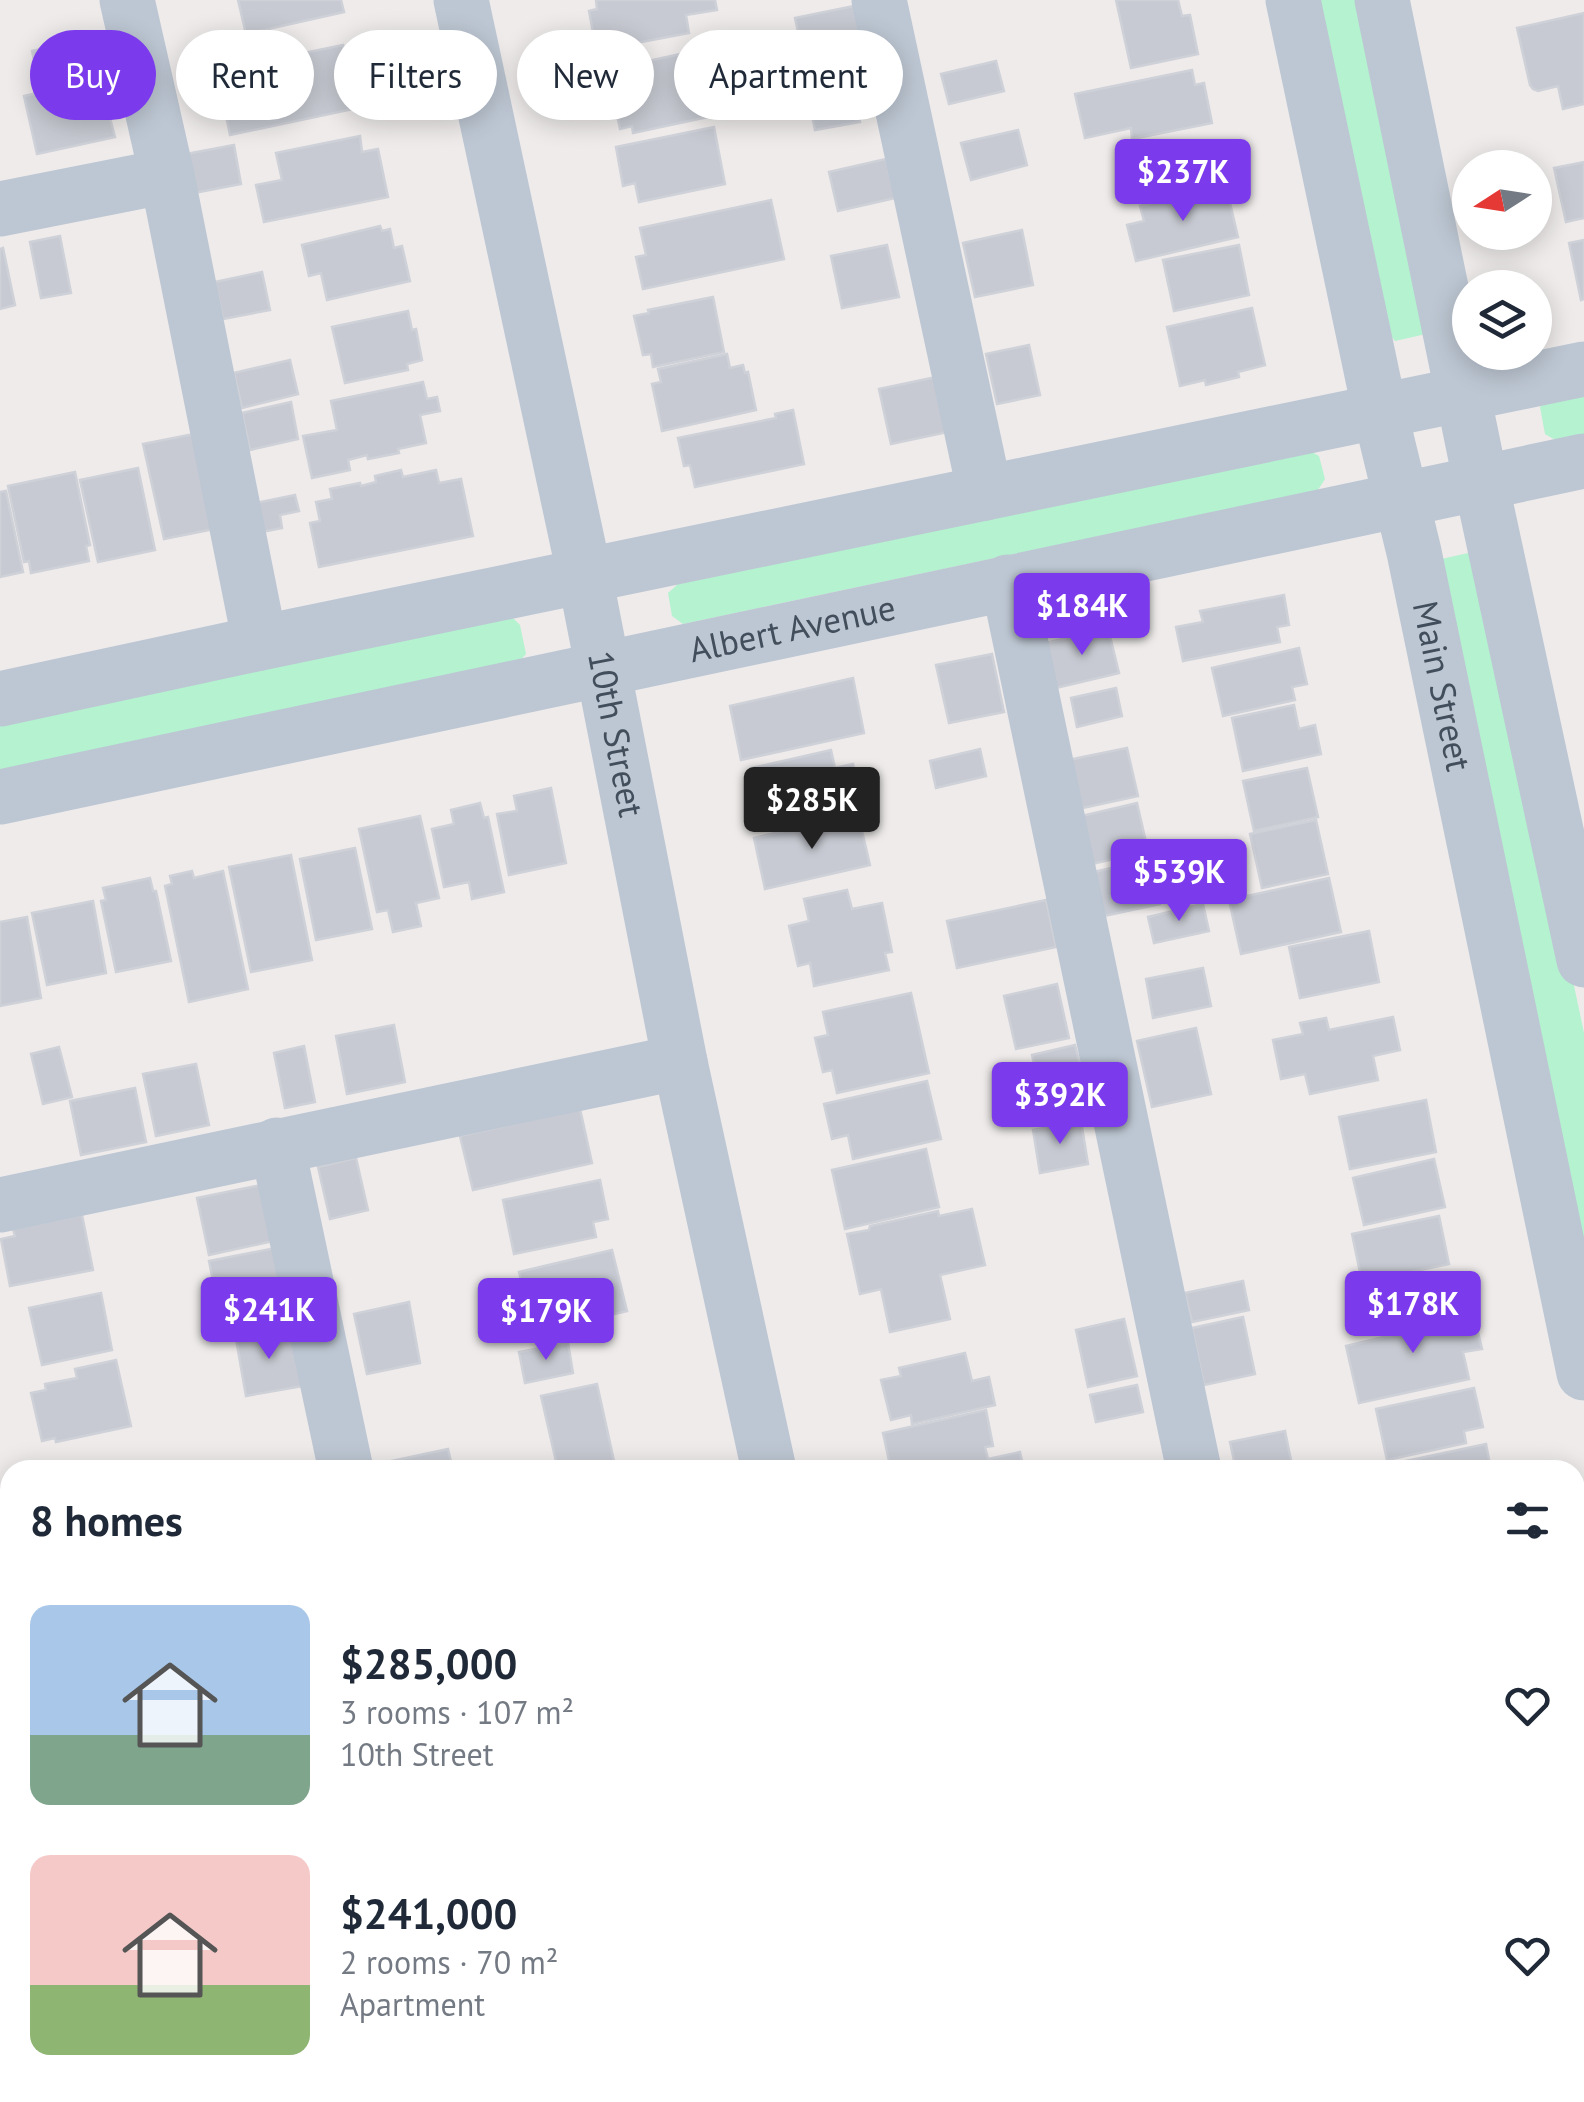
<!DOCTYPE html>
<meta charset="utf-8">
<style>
body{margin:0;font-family:"PT Sans",sans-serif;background:#f6f6f7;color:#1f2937;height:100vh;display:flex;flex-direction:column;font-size:38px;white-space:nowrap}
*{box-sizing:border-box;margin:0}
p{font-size:32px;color:#747a83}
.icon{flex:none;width:55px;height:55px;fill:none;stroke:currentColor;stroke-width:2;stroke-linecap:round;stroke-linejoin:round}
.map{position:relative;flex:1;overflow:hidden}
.side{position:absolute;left:0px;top:1460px;width:1585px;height:642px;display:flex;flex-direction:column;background:#fff;border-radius:30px 30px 0 0;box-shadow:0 5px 25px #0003}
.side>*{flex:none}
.hud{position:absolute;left:30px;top:30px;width:1000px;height:90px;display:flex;gap:20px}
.needle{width:65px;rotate:258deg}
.fabs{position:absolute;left:1452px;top:150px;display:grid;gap:20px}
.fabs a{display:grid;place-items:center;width:100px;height:100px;border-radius:50%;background:#fff;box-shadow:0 5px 25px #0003;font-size:50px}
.price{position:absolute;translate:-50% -85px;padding:0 22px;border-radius:10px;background:#7c3aed;color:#fff;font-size:32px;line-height:65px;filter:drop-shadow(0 2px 5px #0008)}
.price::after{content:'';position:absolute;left:50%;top:60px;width:30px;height:22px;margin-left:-15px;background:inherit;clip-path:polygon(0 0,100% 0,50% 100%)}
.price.selected{background:#222;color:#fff}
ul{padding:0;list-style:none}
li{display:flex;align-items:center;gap:30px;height:250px;padding:0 30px}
li span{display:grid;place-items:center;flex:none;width:280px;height:200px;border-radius:20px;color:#555}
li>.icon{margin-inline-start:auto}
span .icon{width:120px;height:120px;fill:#fffc;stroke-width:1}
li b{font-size:42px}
h2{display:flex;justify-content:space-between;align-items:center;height:120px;padding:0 30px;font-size:42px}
.chip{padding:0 35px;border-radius:45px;background:#fff;box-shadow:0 5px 25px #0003;font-size:35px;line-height:90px}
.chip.selected{background:#7c3aed;color:#fff}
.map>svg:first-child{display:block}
.green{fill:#b4f2d0}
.building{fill:#c7cad2;stroke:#cfd1d8;stroke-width:2.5}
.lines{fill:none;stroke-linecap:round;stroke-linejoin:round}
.minor{stroke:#bdc7d3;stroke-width:55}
.labels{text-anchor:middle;stroke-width:10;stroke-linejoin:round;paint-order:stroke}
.street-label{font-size:35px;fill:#424e5b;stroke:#fff}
</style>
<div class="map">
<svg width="1584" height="2102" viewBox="0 0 1584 2102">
<rect width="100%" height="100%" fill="#efebeb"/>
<g class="green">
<polygon points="1316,0 1362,0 1426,334 1395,341 1387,331"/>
<polygon points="1584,392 1584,435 1557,441 1545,434 1540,407 1548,399"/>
<polygon points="1310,451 1319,456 1325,479 1318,490 683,624 672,616 668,593 678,584"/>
<polygon points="1477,551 1483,554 1584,1033 1584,1276 1437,560"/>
<polygon points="511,616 520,625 526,654 518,663 0,774 0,723"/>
<polygon points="177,2093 177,2092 498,2093 453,2102 147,2102 149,2098"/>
</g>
<g class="building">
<polygon points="238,0 341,0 344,12 246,34"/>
<polygon points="596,0 715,0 717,10 686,15 689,33 615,47 613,39 595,43 589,11 597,9"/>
<polygon points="1116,0 1178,0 1182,16 1190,15 1198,54 1131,68"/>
<polygon points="854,6 862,43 803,55 795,18"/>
<polygon points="1584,13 1584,104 1563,109 1558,86 1538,91 1533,89 1530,85 1517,28"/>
<polygon points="86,39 93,74 40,86 32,51"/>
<polygon points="343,45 344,50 351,49 354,64 358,63 367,106 230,135 223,101 263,93 256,63"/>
<polygon points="694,51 708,117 633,133 632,126 620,129 609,77 622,75 621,67"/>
<polygon points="996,61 1004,91 949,104 941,74"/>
<polygon points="1192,70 1195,85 1204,83 1212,123 1132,139 1131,128 1085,138 1075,94"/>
<polygon points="106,78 114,109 108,111 115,137 37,154 24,96"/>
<polygon points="855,91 860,122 815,130 809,100"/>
<polygon points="714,127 725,184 639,202 635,183 623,186 616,147"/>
<polygon points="1018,130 1027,165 971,180 961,143"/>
<polygon points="360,136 362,152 378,149 388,197 264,222 256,185 282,180 276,153"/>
<polygon points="234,145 241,184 194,193 186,154"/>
<polygon points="886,159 895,198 838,211 829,172"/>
<polygon points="1584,162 1584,218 1566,222 1554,168"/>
<polygon points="1226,186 1238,237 1136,261 1127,225 1144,221 1140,206"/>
<polygon points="771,200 784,259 643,289 636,257 646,255 640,228"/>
<polygon points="380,226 382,231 390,229 394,248 402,246 410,281 327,300 321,273 309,276 302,245"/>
<polygon points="1022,230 1033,285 975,297 963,243"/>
<polygon points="60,236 71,293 41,298 30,242"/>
<polygon points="1584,240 1584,299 1581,300 1569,243"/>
<polygon points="887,245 899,297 842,308 831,256"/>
<polygon points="1239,245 1249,295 1174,311 1163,260"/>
<polygon points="3,248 15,305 0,309 0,249"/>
<polygon points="262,272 270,310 223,319 215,282"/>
<polygon points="713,297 724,352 653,367 651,354 643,355 634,316 649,313 648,310"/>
<polygon points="1252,308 1265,365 1238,372 1239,377 1206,385 1205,380 1180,386 1167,327"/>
<polygon points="408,311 412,330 416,329 422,360 407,364 408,370 345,383 332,327"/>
<polygon points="1029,345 1040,395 997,404 986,354"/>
<polygon points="727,354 730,368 743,365 745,373 748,372 756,410 662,431 652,384 661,382 658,369"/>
<polygon points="290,360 298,394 242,408 234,373"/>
<polygon points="941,376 952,431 891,444 879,389"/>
<polygon points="423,382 427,399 437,397 440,411 420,415 426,443 398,449 399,453 368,459 367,455 348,460 350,470 312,478 303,436 337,430 331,401"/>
<polygon points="291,402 298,439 250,450 242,413"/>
<polygon points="793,410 804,464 695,487 690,465 684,466 678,438 776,418 775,414"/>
<polygon points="199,433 219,528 164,539 143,444"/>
<polygon points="138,468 155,550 98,562 80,480"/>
<polygon points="401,470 403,477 436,470 439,483 461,479 473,536 319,567 310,523 320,521 316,502 332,499 330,489 360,483 361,486 376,482 375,476"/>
<polygon points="75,472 90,545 86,546 89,561 31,573 29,561 24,562 8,486"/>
<polygon points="6,491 23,572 0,577 0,492"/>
<polygon points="295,495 299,511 280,515 282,528 262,532 256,503"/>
<polygon points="1284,595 1289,625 1277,627 1280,642 1183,661 1176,627 1203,622 1200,611"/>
<polygon points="1108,628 1119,673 1056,688 1046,643"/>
<polygon points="1299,648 1307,684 1292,687 1295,700 1223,716 1212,668"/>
<polygon points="992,654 1004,712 949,723 936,665"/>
<polygon points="853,678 864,733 741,760 730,706"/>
<polygon points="1116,688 1122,716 1077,727 1071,698"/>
<polygon points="1294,705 1299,729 1315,725 1321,754 1243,771 1232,718"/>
<polygon points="1127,748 1138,796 1078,809 1068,760"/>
<polygon points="980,749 986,776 936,788 930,761"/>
<polygon points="831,750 835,768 853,764 858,786 840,790 845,810 766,828 752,768"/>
<polygon points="1307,768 1318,817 1254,831 1243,781"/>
<polygon points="551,788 566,863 509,875 497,814 517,811 514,796"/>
<polygon points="480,803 484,818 488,817 504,892 472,899 469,882 444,887 432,829 454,824 451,810"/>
<polygon points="1137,803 1148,851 1092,864 1082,816"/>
<polygon points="858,814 870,865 765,889 754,838"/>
<polygon points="420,816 439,898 416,903 421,926 393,932 388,910 377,912 359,829"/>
<polygon points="1316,820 1328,874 1262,888 1250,834"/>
<polygon points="355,848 372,929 316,940 300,859"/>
<polygon points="291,855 312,960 251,972 229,867"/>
<polygon points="1150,859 1160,904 1104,916 1094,872"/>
<polygon points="192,871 194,878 223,871 248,989 189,1002 165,886 172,884 170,876"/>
<polygon points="150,878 153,891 156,891 171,961 116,972 101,901 106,900 103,888"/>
<polygon points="1329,878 1341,932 1241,954 1229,900"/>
<polygon points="847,890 852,909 882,903 892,952 885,953 889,970 814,986 810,963 798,966 789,926 809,921 804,899"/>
<polygon points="1046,900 1056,947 957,968 947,921"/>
<polygon points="93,901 106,973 47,985 32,913"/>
<polygon points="1203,904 1209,931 1154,943 1148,917"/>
<polygon points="27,917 41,998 0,1006 0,922"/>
<polygon points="1369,931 1379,982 1300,998 1289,947"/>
<polygon points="1203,968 1211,1006 1153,1018 1146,979"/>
<polygon points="1057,984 1069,1038 1016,1049 1004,996"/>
<polygon points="911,993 929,1073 837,1093 832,1070 823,1072 815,1038 828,1035 823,1012"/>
<polygon points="1393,1017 1400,1050 1373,1056 1378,1080 1310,1094 1305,1074 1281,1079 1273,1040 1303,1034 1300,1023 1326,1018 1329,1030"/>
<polygon points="394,1025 405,1082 347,1094 336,1036"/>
<polygon points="1196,1028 1211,1094 1152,1107 1137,1041"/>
<polygon points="1075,1045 1084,1081 1040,1091 1032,1055"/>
<polygon points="304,1046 315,1102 285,1108 274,1053"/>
<polygon points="59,1047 72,1097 43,1104 31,1054"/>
<polygon points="196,1064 209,1125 156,1136 143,1074"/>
<polygon points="927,1081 941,1139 853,1159 848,1135 832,1139 824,1104"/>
<polygon points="135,1088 146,1142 81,1155 70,1101"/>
<polygon points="1426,1100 1436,1152 1350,1169 1339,1117"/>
<polygon points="580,1109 592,1163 473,1190 460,1136"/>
<polygon points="1081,1121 1088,1164 1040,1173 1033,1130"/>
<polygon points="926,1149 939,1207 845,1229 832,1170"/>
<polygon points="356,1158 368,1210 330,1219 318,1167"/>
<polygon points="1434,1159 1445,1207 1364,1225 1353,1178"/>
<polygon points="600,1180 608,1219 593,1222 596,1237 514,1254 503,1200"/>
<polygon points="266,1184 278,1240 209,1255 197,1198"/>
<polygon points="972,1209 985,1265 940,1275 950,1319 890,1332 881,1289 860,1294 847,1234 869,1230 870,1226 938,1211 939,1216"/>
<polygon points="82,1215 93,1270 10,1286 1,1239 15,1236 13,1229"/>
<polygon points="1439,1216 1449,1264 1362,1282 1352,1234"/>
<polygon points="276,1248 288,1311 222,1325 209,1261"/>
<polygon points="612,1250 627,1311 534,1333 519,1272"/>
<polygon points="1243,1281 1249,1310 1192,1322 1185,1293"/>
<polygon points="101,1293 112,1350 42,1365 29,1308"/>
<polygon points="409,1302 420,1363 367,1374 354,1314"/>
<polygon points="1422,1307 1427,1326 1474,1315 1482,1349 1463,1352 1469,1379 1359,1403 1346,1346 1397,1334 1392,1313"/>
<polygon points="1243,1317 1255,1374 1204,1385 1192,1328"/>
<polygon points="1124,1319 1137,1376 1088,1387 1076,1330"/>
<polygon points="291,1328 303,1386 246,1396 236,1339"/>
<polygon points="568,1343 573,1373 525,1383 519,1352"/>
<polygon points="965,1353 972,1381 989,1377 995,1405 912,1424 911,1415 891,1420 881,1380 901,1376 899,1368"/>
<polygon points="116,1360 131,1426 56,1442 55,1438 42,1441 31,1393 46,1390 45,1384 77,1378 75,1369"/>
<polygon points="597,1384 614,1461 574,1470 558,1470 541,1396"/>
<polygon points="1137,1385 1143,1412 1096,1422 1090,1395"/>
<polygon points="1474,1388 1483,1427 1464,1431 1466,1443 1387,1460 1376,1409"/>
<polygon points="986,1410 993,1446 985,1447 988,1459 1020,1452 1024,1470 891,1470 883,1433"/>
<polygon points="1285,1431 1293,1470 1236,1470 1230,1442"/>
<polygon points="1486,1444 1491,1470 1388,1470 1387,1465"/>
<polygon points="448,1449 453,1470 389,1470 387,1462"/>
<polygon points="1579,1962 1584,1980 1584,2029 1575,2030 1575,1963"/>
<polygon points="1584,2059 1584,2102 1554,2102 1552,2092 1575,2092 1575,2061"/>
<polygon points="1024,2092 1132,2092 1134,2100 1122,2102 1026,2102"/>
<polygon points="1236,2092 1288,2092 1291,2102 1238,2102"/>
<polygon points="1353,2092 1407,2092 1409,2102 1355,2102"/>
</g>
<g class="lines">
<g class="minor">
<polyline points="127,0 167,176 260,643"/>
<path id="s1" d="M461,0L585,577L680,1062L769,1470"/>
<polyline points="879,0 985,493"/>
<path id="s2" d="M1293,0L1380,412L1414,552L1584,1373"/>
<polyline points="1382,0 1481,483 1584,960"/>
<polyline points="0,209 167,176"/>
<polyline points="1008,582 1194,1470"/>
<polyline points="0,699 260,643 1584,369"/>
<path id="s3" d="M0,797L1584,461"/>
<polyline points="277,1145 346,1470"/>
<polyline points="0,1205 680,1062"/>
<polyline points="0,1709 10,1706"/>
<polyline points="1575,1779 1584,1777"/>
<polyline points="0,1807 10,1850"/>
<polyline points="1575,1887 1584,1885"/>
<polyline points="904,2092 906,2102"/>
<polyline points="1321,2092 1323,2102"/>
<polyline points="33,2102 78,2092"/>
<polyline points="562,2102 607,2092"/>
</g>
</g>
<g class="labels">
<g class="street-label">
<text dy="12" stroke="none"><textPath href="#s3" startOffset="810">Albert Avenue</textPath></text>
<text dy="12" stroke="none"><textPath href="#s2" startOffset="702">Main Street</textPath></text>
<text dy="12" stroke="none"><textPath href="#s1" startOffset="750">10th Street</textPath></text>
</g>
</g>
</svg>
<div class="fabs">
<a><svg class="needle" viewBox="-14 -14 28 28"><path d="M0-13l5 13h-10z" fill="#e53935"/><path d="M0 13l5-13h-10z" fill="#747a83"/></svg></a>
<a><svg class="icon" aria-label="layers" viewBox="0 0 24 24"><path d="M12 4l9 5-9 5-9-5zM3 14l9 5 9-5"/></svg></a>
</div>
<b class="price" style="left:1183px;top:224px">$237K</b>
<b class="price" style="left:1082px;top:658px">$184K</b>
<b class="price selected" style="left:812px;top:852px">$285K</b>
<b class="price" style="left:1179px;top:924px">$539K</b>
<b class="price" style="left:1060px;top:1147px">$392K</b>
<b class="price" style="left:1413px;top:1356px">$178K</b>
<b class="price" style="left:269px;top:1362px">$241K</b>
<b class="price" style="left:546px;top:1363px">$179K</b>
<div class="hud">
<a class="chip selected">Buy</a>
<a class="chip">Rent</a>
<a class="chip">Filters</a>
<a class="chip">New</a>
<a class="chip">Apartment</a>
</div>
<section class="side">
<h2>8 homes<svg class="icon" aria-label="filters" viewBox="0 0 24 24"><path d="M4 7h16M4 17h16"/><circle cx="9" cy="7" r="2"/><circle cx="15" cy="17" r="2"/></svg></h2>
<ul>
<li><span style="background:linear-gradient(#a9c7e8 65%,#7fa58c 0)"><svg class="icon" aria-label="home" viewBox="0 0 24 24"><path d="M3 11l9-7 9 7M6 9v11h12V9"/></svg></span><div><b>$285,000</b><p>3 rooms · 107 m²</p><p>10th Street</p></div><svg class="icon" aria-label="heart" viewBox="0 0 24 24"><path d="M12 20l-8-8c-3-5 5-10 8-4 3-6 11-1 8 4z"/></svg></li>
<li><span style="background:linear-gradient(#f6c9c9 65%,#8fb573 0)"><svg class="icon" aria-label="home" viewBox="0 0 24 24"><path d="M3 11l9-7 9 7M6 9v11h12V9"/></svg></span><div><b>$241,000</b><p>2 rooms · 70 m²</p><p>Apartment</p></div><svg class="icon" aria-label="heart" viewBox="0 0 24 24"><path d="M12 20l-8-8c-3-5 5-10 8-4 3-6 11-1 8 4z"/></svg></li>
</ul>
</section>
</div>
